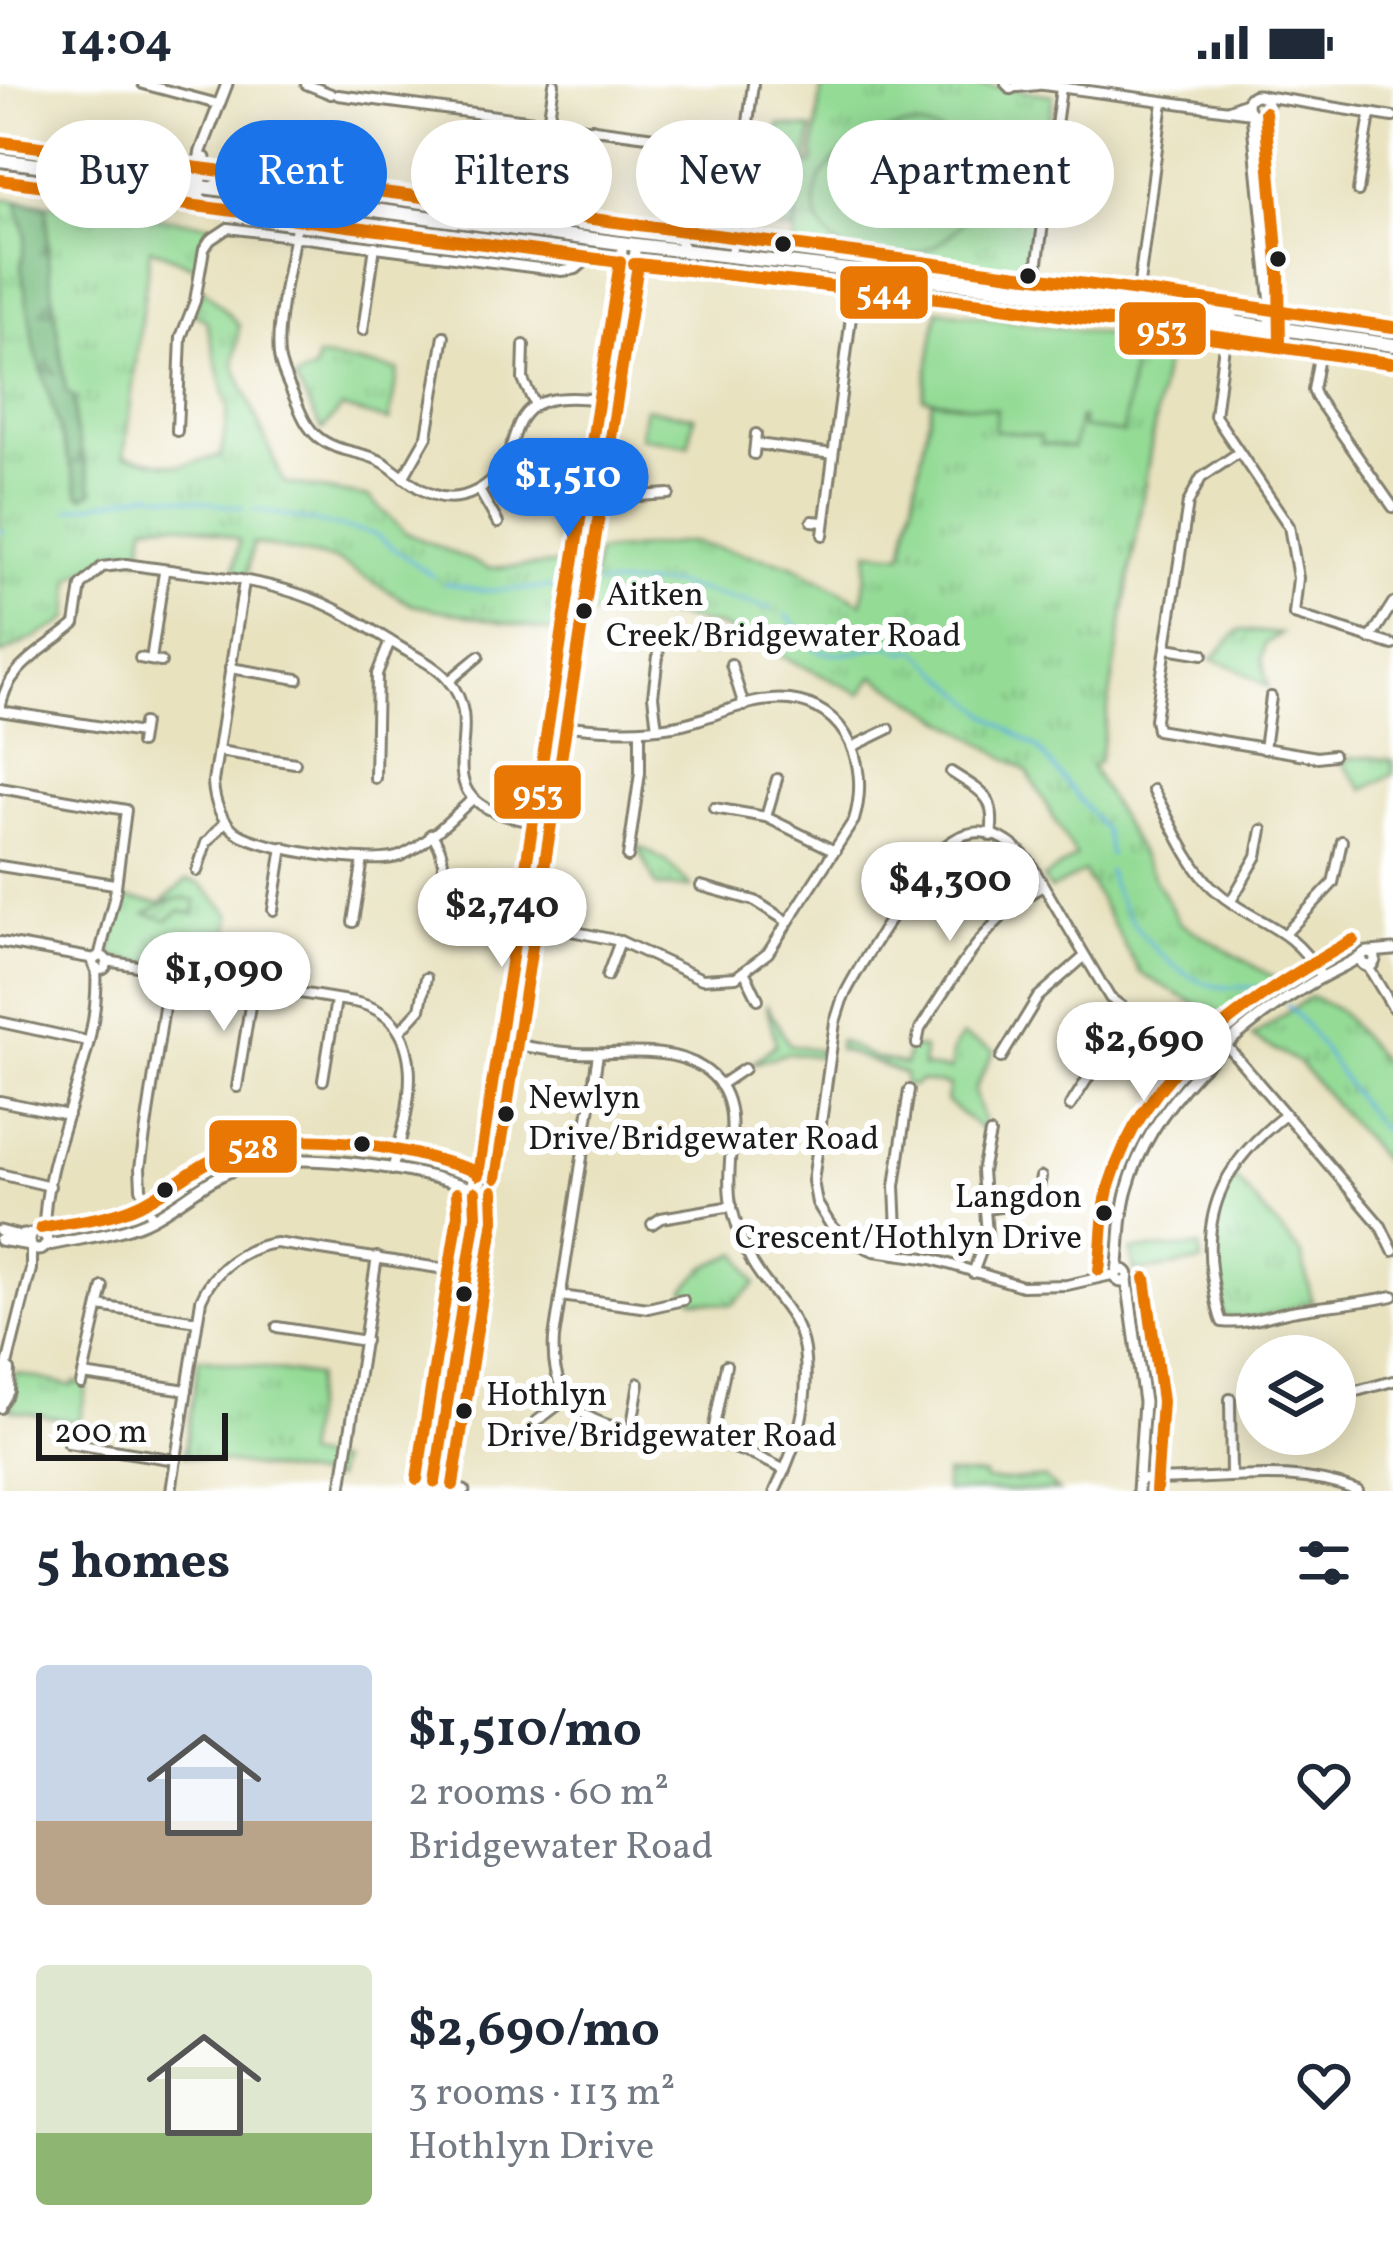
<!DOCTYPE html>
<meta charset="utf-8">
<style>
body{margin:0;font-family:Vollkorn,serif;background:#f6f6f7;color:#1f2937;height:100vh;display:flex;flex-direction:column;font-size:45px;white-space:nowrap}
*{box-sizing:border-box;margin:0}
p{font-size:39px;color:#747a83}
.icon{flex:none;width:66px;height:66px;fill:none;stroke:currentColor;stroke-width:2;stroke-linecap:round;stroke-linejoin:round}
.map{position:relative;height:1407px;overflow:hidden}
.sheet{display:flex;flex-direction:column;background:#fff;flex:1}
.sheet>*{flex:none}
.guide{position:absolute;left:36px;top:36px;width:1323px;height:108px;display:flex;gap:24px}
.buttons{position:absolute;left:1236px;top:1251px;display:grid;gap:24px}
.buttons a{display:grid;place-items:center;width:120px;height:120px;border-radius:50%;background:#fff;box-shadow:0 6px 30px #0003;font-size:60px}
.scale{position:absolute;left:36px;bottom:30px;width:192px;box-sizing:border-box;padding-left:12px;border:6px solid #1c1c1c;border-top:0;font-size:33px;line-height:42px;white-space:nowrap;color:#1c1c1c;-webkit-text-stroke:9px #fff;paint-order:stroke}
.price{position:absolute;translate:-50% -102px;padding:0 27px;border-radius:42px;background:#fff;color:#222;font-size:39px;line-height:78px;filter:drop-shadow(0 3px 6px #0008)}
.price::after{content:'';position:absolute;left:50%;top:72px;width:36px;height:27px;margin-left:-18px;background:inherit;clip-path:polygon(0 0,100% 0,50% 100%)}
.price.current{background:#1a73e8;color:#fff}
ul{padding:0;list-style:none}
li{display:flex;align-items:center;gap:36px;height:300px;padding:0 36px}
li span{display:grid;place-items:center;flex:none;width:336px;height:240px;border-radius:12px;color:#555}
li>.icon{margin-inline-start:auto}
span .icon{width:144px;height:144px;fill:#fffc;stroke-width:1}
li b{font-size:51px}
h2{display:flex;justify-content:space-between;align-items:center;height:144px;padding:0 36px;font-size:51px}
.tag{padding:0 42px;border-radius:54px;background:#fff;box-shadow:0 6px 30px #0003;font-size:42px;line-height:108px}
.tag.current{background:#1a73e8;color:#fff}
.status{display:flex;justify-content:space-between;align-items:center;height:84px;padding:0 60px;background:#fff;direction:ltr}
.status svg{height:33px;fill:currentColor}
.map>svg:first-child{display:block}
.grass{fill:url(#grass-tufts);stroke:#587c59;stroke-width:3}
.forest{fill:url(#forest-firs);stroke:#4a6c4e;stroke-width:3}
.garden{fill:url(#garden-furrows);stroke:#587c59;stroke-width:3}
.pitch{fill:#94db96;stroke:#587c59;stroke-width:3}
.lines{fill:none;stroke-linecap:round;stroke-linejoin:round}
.stream{stroke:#65b3df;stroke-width:3}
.minor-casing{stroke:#827f6e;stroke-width:14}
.tertiary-casing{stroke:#827f6e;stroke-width:15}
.primary-casing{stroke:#827f6e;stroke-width:18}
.minor{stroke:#fff;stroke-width:8}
.tertiary{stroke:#fff;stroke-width:9}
.primary{stroke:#fff;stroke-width:12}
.bus-1-casing{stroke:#fff;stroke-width:21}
.bus-2-casing{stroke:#fff;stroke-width:21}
.bus-3-casing{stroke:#fff;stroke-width:21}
.bus-4-casing{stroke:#fff;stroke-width:21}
.bus-1{stroke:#e87803;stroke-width:12}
.bus-2{stroke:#e87803;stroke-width:12}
.bus-3{stroke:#e87803;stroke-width:12}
.bus-4{stroke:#e87803;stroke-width:12}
.bus-dot{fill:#1c1c1c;stroke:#fff;stroke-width:4.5}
.labels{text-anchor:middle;stroke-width:12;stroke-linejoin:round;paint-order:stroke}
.bus-label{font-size:33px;fill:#1c1c1c;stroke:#fff;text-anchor:start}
.line-badge{stroke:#fff;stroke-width:4.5}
.badge-label{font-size:33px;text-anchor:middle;font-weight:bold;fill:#fff}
</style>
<div class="status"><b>14:04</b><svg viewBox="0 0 49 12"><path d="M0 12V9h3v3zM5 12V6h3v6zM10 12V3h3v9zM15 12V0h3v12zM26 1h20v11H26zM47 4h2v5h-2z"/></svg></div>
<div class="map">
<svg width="1393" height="1407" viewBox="0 0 1393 1407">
<defs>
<pattern id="grass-tufts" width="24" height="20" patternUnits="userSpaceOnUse" patternTransform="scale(3)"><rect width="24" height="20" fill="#94db96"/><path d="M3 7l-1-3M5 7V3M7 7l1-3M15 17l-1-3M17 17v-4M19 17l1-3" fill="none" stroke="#7fbb81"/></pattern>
<pattern id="forest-firs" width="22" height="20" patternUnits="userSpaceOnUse" patternTransform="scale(3)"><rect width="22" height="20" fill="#77bb7f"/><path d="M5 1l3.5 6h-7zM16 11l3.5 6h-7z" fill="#619767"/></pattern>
<pattern id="garden-furrows" width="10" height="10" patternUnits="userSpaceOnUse" patternTransform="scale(3)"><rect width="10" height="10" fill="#94db96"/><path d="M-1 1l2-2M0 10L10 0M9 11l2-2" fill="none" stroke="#7fbb81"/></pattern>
</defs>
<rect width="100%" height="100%" fill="#fff"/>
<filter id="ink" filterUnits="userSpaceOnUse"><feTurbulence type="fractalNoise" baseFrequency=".00833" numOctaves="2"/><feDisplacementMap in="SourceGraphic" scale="24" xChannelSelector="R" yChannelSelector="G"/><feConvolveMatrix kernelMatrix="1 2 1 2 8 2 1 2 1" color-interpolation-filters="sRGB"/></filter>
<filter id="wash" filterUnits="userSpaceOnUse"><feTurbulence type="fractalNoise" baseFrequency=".004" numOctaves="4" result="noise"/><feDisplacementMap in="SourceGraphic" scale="48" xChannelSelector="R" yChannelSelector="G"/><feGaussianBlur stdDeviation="2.7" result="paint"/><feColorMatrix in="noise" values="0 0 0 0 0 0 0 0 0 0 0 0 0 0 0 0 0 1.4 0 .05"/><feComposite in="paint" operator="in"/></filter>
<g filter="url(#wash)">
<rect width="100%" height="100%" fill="#e8e2bf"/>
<g class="grass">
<polygon points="822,0 973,0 1053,11 1028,204 791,173 803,81 812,81"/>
<path d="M0,114L224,142L207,154L197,184L150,164L124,372L178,382L221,372L228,325L206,236L194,230L203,204L239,241L234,281L284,399L368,413L406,449L488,484L566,480L555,548L412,521L336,476L253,459L247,491L234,489L239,456C210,446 176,434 145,441L141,474L111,472L71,494L69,533L63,539L0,571Z"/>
<polygon points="1136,254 1168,258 1099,679 1091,683 1180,839 1292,904 1233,941 1140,889 1084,788 1050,806 1043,794 1076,773 1027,687 874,592 861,610 719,542 653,528 587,531 597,468 690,458 790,480 862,519 869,467 903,470 932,316 997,325 1042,352 1041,358 1078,333 1083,334 1082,343 1123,349"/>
<polygon points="317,273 398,286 389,337 342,324 322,346 295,295 315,286"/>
<polygon points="1239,546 1281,550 1265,560 1262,574 1268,603 1236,584 1212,575"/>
<polygon points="1371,673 1393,676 1393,690 1364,706 1342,679 1351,674"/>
<polygon points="637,761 667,778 691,803 657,803"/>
<polygon points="187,796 201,800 231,831 222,890 113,874 111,868 122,814 161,819"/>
<polygon points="1311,912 1340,927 1393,990 1393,1088 1299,979 1252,953"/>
<polygon points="766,920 789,960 823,967 823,973 788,969 752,980 776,960"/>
<polygon points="962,952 994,967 974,1007 986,1045 982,1046 946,1017 949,1001 920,997 913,1002 904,1001 905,990 838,965 839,957 876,974 905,981 909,963 924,965 923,983 950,986 953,965"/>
<polygon points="1235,1094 1302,1171 1312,1218 1256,1234 1223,1233 1214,1163 1217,1128"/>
<polygon points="1200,1163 1202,1178 1134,1188 1131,1166"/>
<polygon points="739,1169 756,1200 731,1221 693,1216 685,1205 705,1183"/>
<polygon points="199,1274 316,1292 304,1372 338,1378 335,1395 184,1372"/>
<polygon points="15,1289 72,1302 74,1298 87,1301 79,1338 11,1326"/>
<path d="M945,1390L984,1391L985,1396C1004,1399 1024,1393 1045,1394L1058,1407H945Z"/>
</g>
<polygon class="forest" points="16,117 47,123 48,177 66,307 75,315 74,341 93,407 84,413 79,410 35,265 21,183 26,151"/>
<polygon class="garden" points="184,814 196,817 195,830 179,827 168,836 146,830 168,817"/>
<g class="pitch">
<polygon points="779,41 812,45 807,80 801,80 793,147 759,140 766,81 752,78 756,48 778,51"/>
<path d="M903,43C1026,41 983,194 862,171C819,163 799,115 830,81C848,60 878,49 903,43Z"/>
<polygon points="938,226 1136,255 1123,349 1082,344 1083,334 1079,333 1073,364 1040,359 1041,352 994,346 997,325 923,314"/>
<polygon points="645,324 694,332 689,361 640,353"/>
</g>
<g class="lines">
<g class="stream">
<polyline points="254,425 374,450 434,493"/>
<polyline points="68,426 149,409 243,424"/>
<polyline points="0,448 4,447"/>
<polyline points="443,499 482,507 562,503"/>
<polyline points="597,501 674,500 772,525"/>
<path d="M785,531C797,540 801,550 810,560C827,579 867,566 886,560L902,568L916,566L989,632L1038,664L1105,747L1110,771"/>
<path d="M1108,787C1118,831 1170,893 1216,902C1241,907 1256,896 1280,915"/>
<path d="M1287,921C1329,962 1350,1017 1393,1056"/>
</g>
</g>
</g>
<g filter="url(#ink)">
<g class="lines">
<g class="minor-casing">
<g id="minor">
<polyline points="143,0 218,20"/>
<polyline points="306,0 331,10"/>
<polyline points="1006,0 1011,5 1019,1"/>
<polyline points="1036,0 1251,29"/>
<polyline points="1018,3 1038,1"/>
<polyline points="338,11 745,65"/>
<polyline points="1264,12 1393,33"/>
<polyline points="1229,25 1247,18"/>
<polyline points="548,39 554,0"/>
<polyline points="0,61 152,82 159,97"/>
<polyline points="283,102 287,75"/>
<polyline points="212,103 226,93 679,155 686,167"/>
<polyline points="65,106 75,123"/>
<polyline points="1358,107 1370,30"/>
<path d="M297,135C292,176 275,232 279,272C281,287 289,301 295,315C301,329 306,343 318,353C338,370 365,366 386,380C414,401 439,426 476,407C538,376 483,300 599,316"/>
<polyline points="580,142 592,44"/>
<polyline points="731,171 753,0"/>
<polyline points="1035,200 1061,4"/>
<polyline points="984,201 994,195 1226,228 1237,238"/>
<polyline points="1137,215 1163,18"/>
<polyline points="363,246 375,162"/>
<polyline points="1225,253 1215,332 1289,442 1298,494 1294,530 1393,561"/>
<polyline points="524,261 523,296 535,321"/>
<polyline points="1320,267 1313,306 1316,313 1393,423"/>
<polyline points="177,347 181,253 195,217 204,165 210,156 228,144 562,187 576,185 588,175"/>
<polyline points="757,360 833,370"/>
<polyline points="1238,369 1201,394 1188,419 1155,635 1157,646 1317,673 1333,671"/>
<polyline points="754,370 756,350"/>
<polyline points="403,394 427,352 444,252"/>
<polyline points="479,406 498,439"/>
<polyline points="598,406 639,412 669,410"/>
<polyline points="812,437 824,438"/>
<polyline points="823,451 857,186"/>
<path d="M244,498L213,698C214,718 220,735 236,748C259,765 374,783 400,772C427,761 452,733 474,714"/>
<polyline points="1370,555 1393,519"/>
<polyline points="1167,564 1203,570"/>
<polyline points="140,574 161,578"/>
<polyline points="151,576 164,488"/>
<polyline points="731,580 744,622"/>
<polyline points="230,584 298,595"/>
<polyline points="449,597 479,572"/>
<path d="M0,626C6,582 44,567 75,540L81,502L102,483L126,480C187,490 256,492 315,516C343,527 369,544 395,560C412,571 434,580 448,596C496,650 407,719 535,738"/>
<polyline points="0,627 141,649"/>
<polyline points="657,644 653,612 659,564"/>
<polyline points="140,659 143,639"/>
<polyline points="854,662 889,645"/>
<polyline points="1264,665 1271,613"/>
<polyline points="218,667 295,679"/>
<path d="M951,688C982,708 997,712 991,752"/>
<polyline points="375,694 377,590 390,557"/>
<polyline points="0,704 126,726 115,810 99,873"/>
<path d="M1153,706C1171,737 1187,779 1213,804C1254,842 1288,836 1322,893"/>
<polyline points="714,724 766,733 835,767"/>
<polyline points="766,733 777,695"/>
<path d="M431,750C450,772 442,794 438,821"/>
<polyline points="628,773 640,689 640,646"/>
<polyline points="0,782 114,800"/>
<polyline points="197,787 206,759 226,737"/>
<polyline points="701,802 755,817 788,838"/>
<polyline points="1231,817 1257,772 1262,746"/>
<polyline points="273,826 283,763"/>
<polyline points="353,838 363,775"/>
<path d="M532,839L620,857L702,895L736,893L768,869L854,736C872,676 842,610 771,616C738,618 706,637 673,642C635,648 600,646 562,641"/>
<polyline points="1286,849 1333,799 1342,757"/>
<polyline points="0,858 95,875"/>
<circle cx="100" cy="879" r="7"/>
<path d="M107,877L354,918C434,934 410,1028 392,1086"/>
<polyline points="1367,881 1393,924"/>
<polyline points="745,889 758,915"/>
<polyline points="607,892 620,857"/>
<polyline points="0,938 87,957"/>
<polyline points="401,946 420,925 426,894"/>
<path d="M513,960C534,964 555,968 577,969C616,971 669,961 703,984C751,1016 722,1073 731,1120C736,1141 743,1162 753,1180C770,1209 799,1231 804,1266C811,1319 797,1361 775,1407"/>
<path d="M917,960L920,945C954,893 987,832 1043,802"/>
<polyline points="1227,962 1381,1142 1393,1167"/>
<path d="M598,970L554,1254C547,1354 635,1345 707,1357C735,1362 759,1373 785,1386"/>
<polyline points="1001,974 1038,913 1084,873"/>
<polyline points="323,996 336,916"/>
<polyline points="720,1001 744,985"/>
<polyline points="237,1003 253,903"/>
<polyline points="0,1017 68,1031"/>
<polyline points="1070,1022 1128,931"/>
<path d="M1285,1031C1230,1074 1201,1121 1212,1192C1215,1207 1216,1224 1222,1238C1250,1241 1270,1230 1297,1226C1330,1221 1361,1219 1393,1212"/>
<polyline points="585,1051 651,1055"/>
<polyline points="0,1090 50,1102"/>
<polyline points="985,1125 1030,1119 1038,1109 1041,1093"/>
<polyline points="152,1134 141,1104 140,1084 169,890"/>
<polyline points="652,1140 661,1134 732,1122"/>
<path d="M44,1149C43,1060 102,975 96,884"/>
<polyline points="898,1170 895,1102 909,1006"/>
<polyline points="973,1189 987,1151 982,1087 990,1050"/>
<path d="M1116,1190L1067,1201L1022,1202L932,1175L874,1167L843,1153L830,1140L817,1119L813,1097L835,938L842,916C856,887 873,862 890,835C922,785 965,705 1029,777L1110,914L1204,982"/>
<polyline points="561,1212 648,1224 683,1216"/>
<polyline points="99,1222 197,1237"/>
<polyline points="277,1243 365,1257"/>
<polyline points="83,1291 187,1306"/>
<polyline points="81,1300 103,1203"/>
<polyline points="1335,1313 1393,1297"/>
<polyline points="1230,1315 1231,1392"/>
<polyline points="3,1318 9,1307 10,1286"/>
<polyline points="0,1324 3,1297 31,1185 31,1163"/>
<polyline points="537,1337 566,1315"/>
<polyline points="631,1347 639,1299"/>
<polyline points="711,1358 726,1281"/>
<polyline points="68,1359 176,1376"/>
<path d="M1140,1395C1214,1399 1286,1379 1358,1407"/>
<path d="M171,1407L201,1216C213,1186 244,1163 276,1159L465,1188L473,1185L475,1175"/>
<polyline points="341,1407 377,1173"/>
</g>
</g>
<g class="tertiary-casing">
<g id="tertiary">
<circle cx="1257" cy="21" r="10"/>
<polyline points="1265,28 1279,190 1280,261"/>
<polyline points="1252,30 1271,220 1268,259"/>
<polyline points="189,121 201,67 227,0"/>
<polyline points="198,122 205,74"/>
<polyline points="1370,868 1393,866"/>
<circle cx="1368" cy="875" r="7"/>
<circle cx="483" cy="1101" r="11"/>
<polyline points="478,1091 623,160"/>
<polyline points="490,1093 490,1071 501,1039 636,161"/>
<polyline points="0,1147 19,1152 31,1150"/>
<circle cx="38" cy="1157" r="9"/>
<polyline points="0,1156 30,1161"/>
<path d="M45,1162C79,1154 113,1152 145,1138C180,1122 205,1094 242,1083C299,1066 418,1084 473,1105"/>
<circle cx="1122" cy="1192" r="6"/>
<path d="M1117,1188C1121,1161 1119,1132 1127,1106C1150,1020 1232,947 1305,903C1324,891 1343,883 1362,872"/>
<polyline points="1127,1196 1144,1318 1138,1407"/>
<polyline points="435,1398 476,1132 475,1108"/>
<polyline points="448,1398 448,1371 489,1110"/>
<polyline points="451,1403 464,1407"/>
</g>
</g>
<g class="primary-casing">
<g id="primary">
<polyline points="0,76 636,161 983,202 1393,261"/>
<polyline points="0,96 654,183 991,220 1393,277"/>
</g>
</g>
<use href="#minor" class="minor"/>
<use href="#tertiary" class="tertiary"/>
<use href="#primary" class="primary"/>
<g class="bus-1-casing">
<g id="bus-1">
<polyline points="0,96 620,178 478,1091"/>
<polyline points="634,180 991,220 1280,261 1279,190 1265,28"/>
<polyline points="435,1398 476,1132 475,1108"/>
</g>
</g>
<g class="bus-2-casing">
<g id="bus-2">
<polyline points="496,1094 638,180 981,220 1390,279"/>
<polyline points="453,1401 494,1135 493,1107"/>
</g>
</g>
<g class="bus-3-casing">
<g id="bus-3">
<path d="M41,1144C74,1137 109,1135 139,1121C173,1105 199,1077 235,1067C310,1043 405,1064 479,1088"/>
<path d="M1099,1186C1103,1158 1101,1129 1109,1102C1145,983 1250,914 1353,856"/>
<polyline points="1145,1194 1162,1317 1156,1407"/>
<polyline points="417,1395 458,1131 457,1109"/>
</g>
</g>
<g class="bus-4-casing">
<path id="bus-4" d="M2,58C466,120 930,176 1393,243"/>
</g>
<use href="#bus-1" class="bus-1"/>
<use href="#bus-2" class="bus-2"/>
<use href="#bus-3" class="bus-3"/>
<use href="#bus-4" class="bus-4"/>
</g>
</g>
<g class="bus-dot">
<circle cx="783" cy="160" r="10"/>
<circle cx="1278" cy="175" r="10"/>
<circle cx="1028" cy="192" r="10"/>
<circle cx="584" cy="527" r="10"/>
<circle cx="506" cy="1030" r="10"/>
<circle cx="362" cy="1060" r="10"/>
<circle cx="165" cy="1106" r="10"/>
<circle cx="1104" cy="1129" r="10"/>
<circle cx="464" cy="1210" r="10"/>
<circle cx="464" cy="1327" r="10"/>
</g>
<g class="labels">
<g class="bus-label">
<text x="606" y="521">Aitken<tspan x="606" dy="41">Creek/Bridgewater Road</tspan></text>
<text x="528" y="1024">Newlyn<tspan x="528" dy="41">Drive/Bridgewater Road</tspan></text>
<text x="1082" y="1123" text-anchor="end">Langdon<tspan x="1082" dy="41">Crescent/Hothlyn Drive</tspan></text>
<text x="486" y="1321">Hothlyn<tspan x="486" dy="41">Drive/Bridgewater Road</tspan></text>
</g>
</g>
<g class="line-badge">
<rect x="838" y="180" width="92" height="57" rx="12" fill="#e87803"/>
<rect x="1117" y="216" width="91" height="57" rx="12" fill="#e87803"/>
<rect x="492" y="679" width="91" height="58" rx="12" fill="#e87803"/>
<rect x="207" y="1034" width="92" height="57" rx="12" fill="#e87803"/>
</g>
<g class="badge-label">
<text x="884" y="220">544</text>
<text x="1162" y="256">953</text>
<text x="538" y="720">953</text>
<text x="253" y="1074">528</text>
</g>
</svg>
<div class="buttons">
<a><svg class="icon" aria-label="layers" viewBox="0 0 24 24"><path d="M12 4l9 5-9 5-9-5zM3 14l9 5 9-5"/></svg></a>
</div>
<div class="scale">200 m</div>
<b class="price current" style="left:568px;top:456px">$1,510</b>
<b class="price" style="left:950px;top:860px">$4,300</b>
<b class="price" style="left:502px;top:886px">$2,740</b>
<b class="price" style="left:224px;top:950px">$1,090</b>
<b class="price" style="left:1144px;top:1020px">$2,690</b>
<div class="guide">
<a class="tag">Buy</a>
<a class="tag current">Rent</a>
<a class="tag">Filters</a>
<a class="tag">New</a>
<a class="tag">Apartment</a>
</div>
</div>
<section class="sheet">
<h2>5 homes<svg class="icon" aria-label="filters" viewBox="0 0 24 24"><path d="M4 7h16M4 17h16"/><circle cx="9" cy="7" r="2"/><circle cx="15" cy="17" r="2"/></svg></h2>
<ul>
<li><span style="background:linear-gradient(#c9d6e8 65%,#b9a48a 0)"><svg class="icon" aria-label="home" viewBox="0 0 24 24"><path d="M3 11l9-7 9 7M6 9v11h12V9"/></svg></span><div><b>$1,510/mo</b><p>2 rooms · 60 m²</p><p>Bridgewater Road</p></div><svg class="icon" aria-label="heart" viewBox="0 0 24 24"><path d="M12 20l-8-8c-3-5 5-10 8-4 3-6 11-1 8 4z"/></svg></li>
<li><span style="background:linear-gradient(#dfe7d0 70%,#8fb573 0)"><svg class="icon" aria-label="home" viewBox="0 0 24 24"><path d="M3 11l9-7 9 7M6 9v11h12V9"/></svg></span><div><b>$2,690/mo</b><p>3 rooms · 113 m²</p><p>Hothlyn Drive</p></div><svg class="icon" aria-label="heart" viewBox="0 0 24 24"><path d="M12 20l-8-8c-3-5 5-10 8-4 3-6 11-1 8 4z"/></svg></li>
</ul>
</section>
